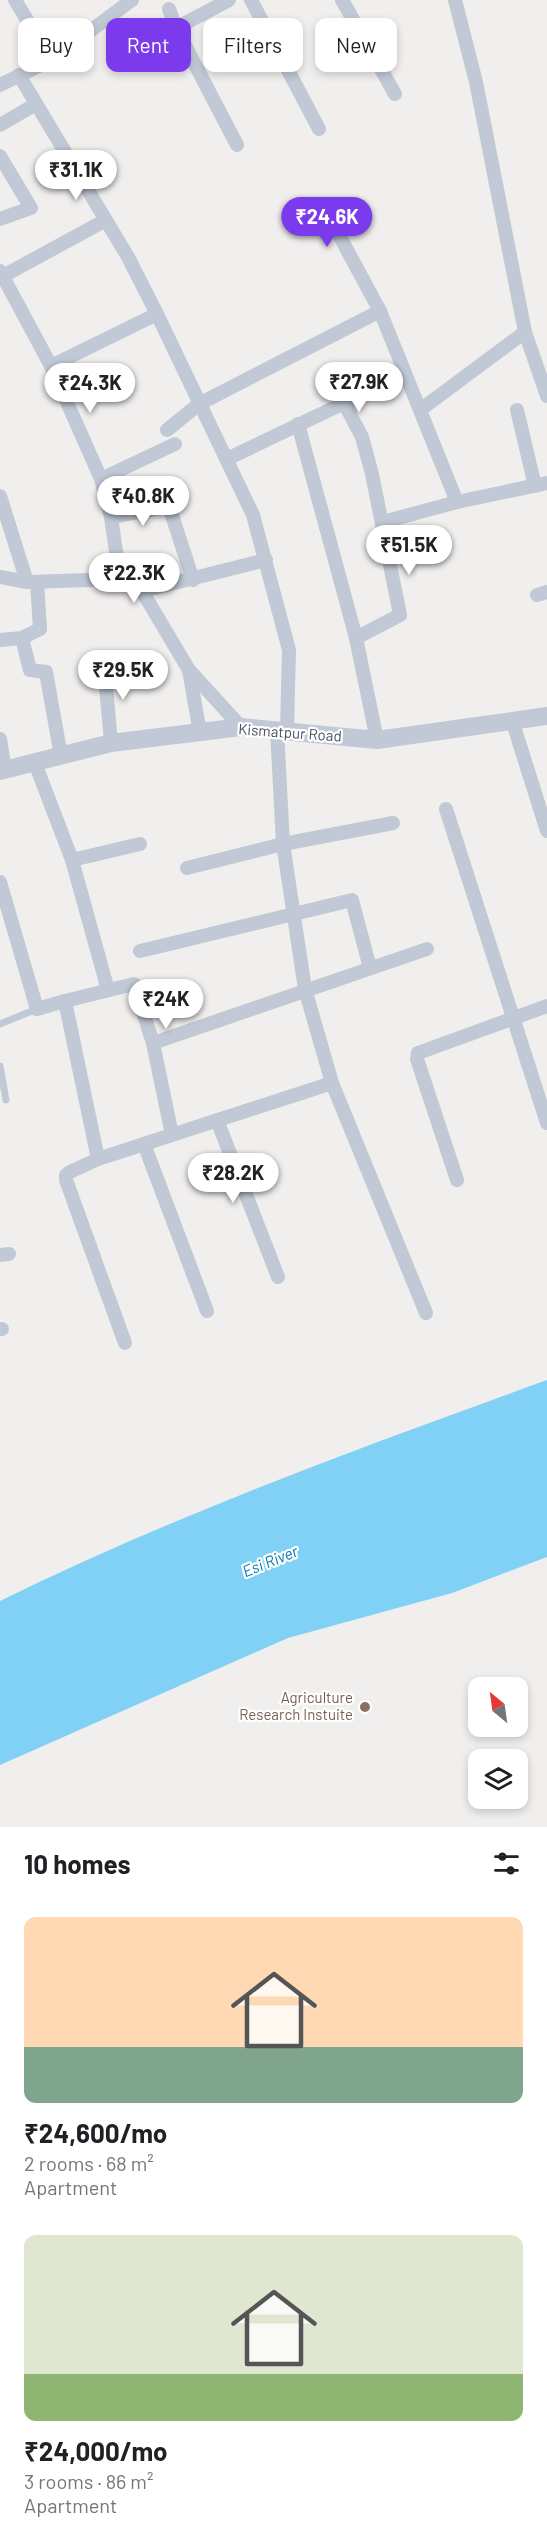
<!DOCTYPE html>
<meta charset="utf-8">
<style>
body{margin:0;font-family:Barlow,sans-serif;background:#f2f2f2;color:#202124;height:100vh;display:flex;flex-direction:column;font-size:22px;white-space:nowrap}
*{box-sizing:border-box;margin:0}
p{font-size:20px;color:#757577}
.icon{flex:none;width:33px;height:33px;fill:none;stroke:currentColor;stroke-width:2;stroke-linecap:round;stroke-linejoin:round}
.map{position:relative;height:1827px;overflow:hidden}
.sheet{display:flex;flex-direction:column;background:#fff;flex:1}
.sheet>*{flex:none}
.guide{position:absolute;left:18px;top:18px;width:512px;height:54px;display:flex;gap:12px}
.needle{width:39px;rotate:331deg}
.tools{position:absolute;left:468px;top:1677px;display:grid;gap:12px}
.tools a{display:grid;place-items:center;width:60px;height:60px;border-radius:12px;background:#fff;box-shadow:0 3px 9px #0003;font-size:30px}
.price{position:absolute;translate:-50% -51px;padding:0 14px;border-radius:21px;background:#fff;color:#222;font-size:20px;line-height:39px;filter:drop-shadow(0 2px 3px #0008)}
.price::after{content:'';position:absolute;left:50%;top:36px;width:18px;height:14px;margin-left:-9px;background:inherit;clip-path:polygon(0 0,100% 0,50% 100%)}
.price.active{background:#7c3aed;color:#fff}
ul{padding:0;list-style:none}
li{display:grid;align-content:center;gap:12px;height:318px;padding:0 24px}
li span{display:grid;place-items:center;height:186px;border-radius:12px;color:#555}
li>.icon{margin-inline-start:auto}
span .icon{width:108px;height:108px;fill:#fffc;stroke-width:1}
li b{font-size:26px}
h2{display:flex;justify-content:space-between;align-items:center;height:72px;padding:0 24px;font-size:26px}
.pill{padding:0 21px;border-radius:12px;background:#fff;box-shadow:0 3px 9px #0003;font-size:21px;line-height:54px}
.pill.active{background:#7c3aed;color:#fff}
.map>svg:first-child{display:block}
.water{fill:#80d1f5}
.lines{fill:none;stroke-linecap:round;stroke-linejoin:round}
.service{stroke:#c0c9d5;stroke-width:7}
.minor{stroke:#c0c9d5;stroke-width:14}
.tertiary{stroke:#c0c9d5;stroke-width:18}
.education-dot{fill:#8d6e63;stroke:#fff;stroke-width:2}
.labels{text-anchor:middle;stroke-width:4.5;stroke-linejoin:round;paint-order:stroke}
.street-label{font-size:15px;fill:#444f5e;stroke:#fff}
.education-label{font-size:15px;fill:#785e54;stroke:#fff;text-anchor:end}
.water-label{font-size:16px;font-style:italic;fill:#007db5;stroke:#fff}
</style>
<div class="map">
<svg width="547" height="1827" viewBox="0 0 547 1827">
<rect width="100%" height="100%" fill="#f1eeee"/>
<path class="water" d="M547,1380V1557L452,1593L288,1638L0,1765V1601C177,1514 362,1447 547,1380Z"/>
<g class="lines">
<g class="service">
<polyline points="0,1024 37,1009"/>
<polyline points="0,1066 6,1100"/>
</g>
<g class="minor">
<polyline points="15,0 51,60"/>
<polyline points="229,0 176,28 237,145"/>
<polyline points="251,0 319,129"/>
<polyline points="342,0 395,94"/>
<polyline points="455,0 476,82 525,332 547,396"/>
<polyline points="169,9 176,28"/>
<polyline points="19,75 128,257 157,314"/>
<polyline points="0,85 51,60 132,0"/>
<polyline points="0,125 36,104"/>
<polyline points="0,156 31,208 0,219"/>
<polyline points="325,209 380,311 457,502 547,483"/>
<polyline points="0,271 51,366 101,479 111,517 120,579"/>
<polyline points="3,276 106,220"/>
<polyline points="51,366 157,314 253,515 289,650 287,730"/>
<polyline points="344,403 362,437 372,474 400,615 356,638"/>
<polyline points="420,410 525,332"/>
<polyline points="517,410 535,486"/>
<polyline points="298,424 356,638 377,740"/>
<polyline points="167,430 199,404 380,311"/>
<polyline points="227,459 344,403 404,371"/>
<polyline points="101,479 175,444"/>
<polyline points="0,496 27,582"/>
<polyline points="111,517 169,506 193,580"/>
<polyline points="383,522 457,502"/>
<polyline points="0,577 27,582 120,579 142,591 266,560"/>
<polyline points="142,591 189,670 241,727"/>
<polyline points="537,595 547,592"/>
<polyline points="22,638 30,670 46,672 61,756"/>
<polyline points="0,640 22,638 40,629 37,582"/>
<polyline points="189,670 200,733"/>
<polyline points="512,720 547,831"/>
<polyline points="277,730 283,844 305,989 332,1083 426,1313"/>
<polyline points="0,739 5,770"/>
<polyline points="111,743 105,674 146,668"/>
<polyline points="35,763 72,860 108,990"/>
<polyline points="446,809 547,1123"/>
<polyline points="72,860 140,844"/>
<polyline points="187,868 283,844 393,823"/>
<polyline points="0,882 37,1009 65,1001 98,1159 332,1083"/>
<polyline points="140,951 352,900 370,968"/>
<polyline points="65,1001 134,984 153,1043 172,1135"/>
<polyline points="153,1043 427,949"/>
<polyline points="217,1120 278,1277"/>
<polyline points="144,1144 207,1311"/>
<polyline points="98,1159 70,1172 66,1175 66,1180 125,1343"/>
<polyline points="457,1180 417,1059 418,1053 547,1006"/>
<polyline points="0,1255 9,1254"/>
<polyline points="0,1329 2,1329"/>
</g>
<polyline class="tertiary" points="0,771 111,743 241,727 377,740 547,716"/>
</g>
<circle class="education-dot" cx="365" cy="1707" r="6"/>
<g class="labels">
<g class="street-label">
<text transform="translate(290 733) rotate(4)" y="5">Kismatpur Road</text>
</g>
<g class="education-label">
<text x="353" y="1703">Agriculture<tspan x="353" dy="17">Research Instuite</tspan></text>
</g>
<g class="water-label">
<text transform="translate(270 1561) rotate(-22)" y="6">Esi River</text>
</g>
</g>
</svg>
<div class="tools">
<a><svg class="needle" viewBox="-14 -14 28 28"><path d="M0-13l5 13h-10z" fill="#e53935"/><path d="M0 13l5-13h-10z" fill="#757577"/></svg></a>
<a><svg class="icon" aria-label="layers" viewBox="0 0 24 24"><path d="M12 4l9 5-9 5-9-5zM3 14l9 5 9-5"/></svg></a>
</div>
<b class="price" style="left:76px;top:201px">₹31.1K</b>
<b class="price active" style="left:327px;top:248px">₹24.6K</b>
<b class="price" style="left:359px;top:413px">₹27.9K</b>
<b class="price" style="left:90px;top:414px">₹24.3K</b>
<b class="price" style="left:143px;top:527px">₹40.8K</b>
<b class="price" style="left:409px;top:576px">₹51.5K</b>
<b class="price" style="left:134px;top:604px">₹22.3K</b>
<b class="price" style="left:123px;top:701px">₹29.5K</b>
<b class="price" style="left:166px;top:1030px">₹24K</b>
<b class="price" style="left:233px;top:1204px">₹28.2K</b>
<div class="guide">
<a class="pill">Buy</a>
<a class="pill active">Rent</a>
<a class="pill">Filters</a>
<a class="pill">New</a>
</div>
</div>
<section class="sheet">
<h2>10 homes<svg class="icon" aria-label="filters" viewBox="0 0 24 24"><path d="M4 7h16M4 17h16"/><circle cx="9" cy="7" r="2"/><circle cx="15" cy="17" r="2"/></svg></h2>
<ul>
<li><span style="background:linear-gradient(#ffd9b3 70%,#7fa58c 0)"><svg class="icon" aria-label="home" viewBox="0 0 24 24"><path d="M3 11l9-7 9 7M6 9v11h12V9"/></svg></span><div><b>₹24,600/mo</b><p>2 rooms · 68 m²</p><p>Apartment</p></div></li>
<li><span style="background:linear-gradient(#dfe7d0 75%,#8fb573 0)"><svg class="icon" aria-label="home" viewBox="0 0 24 24"><path d="M3 11l9-7 9 7M6 9v11h12V9"/></svg></span><div><b>₹24,000/mo</b><p>3 rooms · 86 m²</p><p>Apartment</p></div></li>
</ul>
</section>
